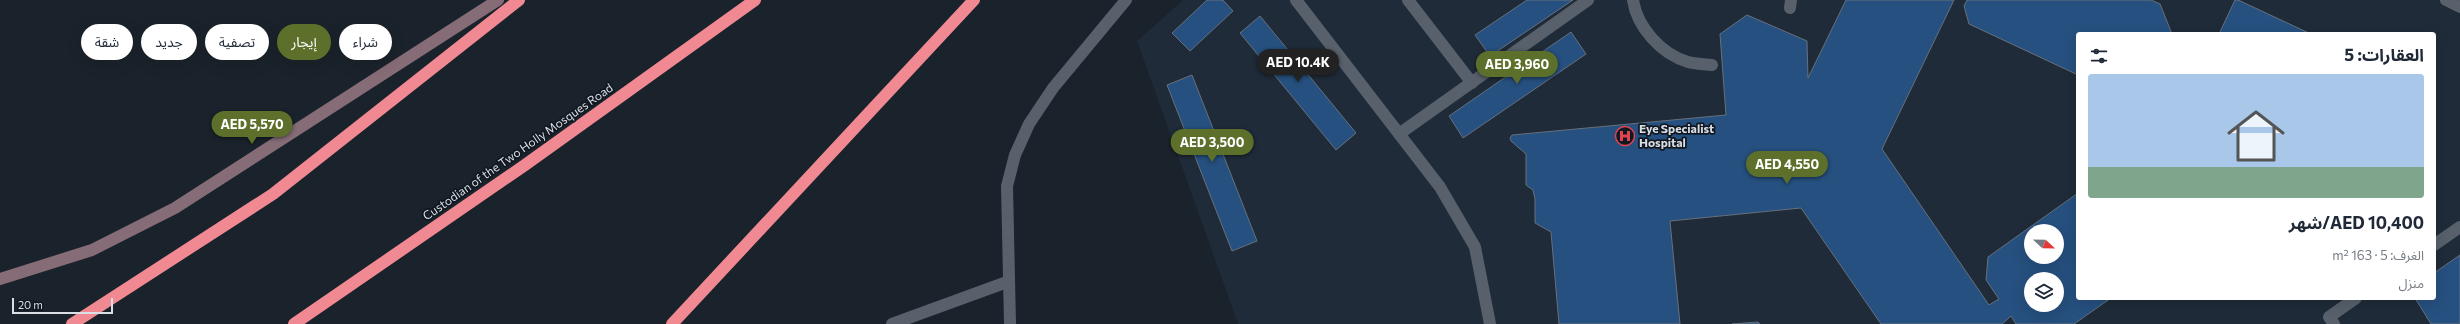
<!DOCTYPE html>
<html lang="ar">
<meta charset="utf-8">
<style>
body{margin:0;font-family:Commissioner,"Noto Sans Arabic",sans-serif;background:#f2f2f3;color:#1f2937;direction:rtl;height:100vh;display:flex;flex-direction:column;font-size:15px;white-space:nowrap}
*{box-sizing:border-box;margin:0}
p{font-size:13px;color:#747a83}
.icon{flex:none;width:22px;height:22px;fill:none;stroke:currentColor;stroke-width:2;stroke-linecap:round;stroke-linejoin:round}
.map{position:relative;flex:1;overflow:hidden;direction:ltr}
.panel{position:absolute;left:2076px;top:32px;width:360px;height:268px;display:flex;flex-direction:column;background:#fff;border-radius:4px;box-shadow:0 4px 16px #0002;direction:rtl}
.panel>*{flex:none}
.hud{position:absolute;left:12px;top:24px;width:380px;height:36px;direction:rtl;display:flex;gap:8px}
.needle{width:26px;rotate:112deg}
.tools{position:absolute;left:2024px;top:224px;display:grid;gap:8px}
.tools a{display:grid;place-items:center;width:40px;height:40px;border-radius:50%;background:#fff;box-shadow:0 4px 16px #0002;font-size:20px}
.scale{position:absolute;left:12px;bottom:10px;width:101px;box-sizing:border-box;padding-left:4px;border:2px solid #dadfe5;border-top:0;font-size:11px;line-height:14px;white-space:nowrap;color:#dadfe5;-webkit-text-stroke:3px #111821;paint-order:stroke}
.price{position:absolute;translate:-50% -34px;padding:0 9px;border-radius:14px;background:#5d702b;color:#fff;font-size:13px;line-height:26px;filter:drop-shadow(0 1px 2px #0008)}
.price::after{content:'';position:absolute;left:50%;top:24px;width:12px;height:9px;margin-left:-6px;background:inherit;clip-path:polygon(0 0,100% 0,50% 100%)}
.price.current{background:#222;color:#fff}
ul{padding:0;list-style:none}
li{display:grid;align-content:center;gap:8px;height:212px;padding:0 12px}
li span{display:grid;place-items:center;height:124px;border-radius:4px;color:#555}
li>.icon{margin-inline-start:auto}
span .icon{width:72px;height:72px;fill:#fffc;stroke-width:1}
li b{font-size:17px}
h2{display:flex;justify-content:space-between;align-items:center;height:48px;padding:0 12px;font-size:17px}
.chip{padding:0 14px;border-radius:18px;background:#fff;box-shadow:0 4px 16px #0002;font-size:14px;line-height:36px}
.chip.current{background:#5d702b;color:#fff}
.map>svg:first-child{display:block}
.built{fill:#1f2b39;fill-rule:evenodd}
.building{fill:#26507f;stroke:#67707c;fill-rule:evenodd}
.lines{fill:none;stroke-linecap:round;stroke-linejoin:round}
.lane{stroke:#57606b;stroke-width:12}
.secondary{stroke:#856c77;stroke-width:12}
.highway{stroke:#f08992;stroke-width:12}
.labels{text-anchor:middle;stroke-width:3.5;stroke-linejoin:round;paint-order:stroke}
.poi-label{font-size:12px;font-weight:bold;fill:#dadfe5;stroke:#111821;text-anchor:start}
.street-label{font-size:12px;fill:#dadfe5;stroke:#111821}
</style>
<div class="map">
<svg width="2460" height="324" viewBox="0 0 2460 324">
<rect width="100%" height="100%" fill="#1a222b"/>
<path class="built" d="M1183,0H2460V324H1238L1137,41ZM2078,34H2434V298H2078ZM2031,231H2057V257H2031ZM2031,279H2057V305H2031Z"/>
<g class="building">
<polygon points="1207,0 1223,0 1233,11 1190,51 1172,33"/>
<polygon points="1527,0 1573,0 1490,56 1475,35"/>
<path d="M1846,0H1954L1882,149L1989,305L1999,299L1986,280L1988,257L2078,193V298H2111L2074,324H2016L2011,316L2002,324H1881L1801,208L1670,221L1680,324H1559L1551,232L1535,223V199L1533,190L1526,185V154L1511,141L1510,138L1512,135L1726,115L1720,34L1747,15L1807,41L1808,78ZM2031,231H2057V257H2031ZM2031,279H2057V305H2031Z"/>
<polygon points="1967,0 2151,0 2160,4 2172,34 2078,34 2078,75 1969,24 1964,6"/>
<polygon points="2235,0 2238,0 2311,34 2219,34"/>
<polygon points="1260,16 1356,133 1336,150 1240,33"/>
<polygon points="1571,32 1586,54 1463,138 1449,116"/>
<polygon points="1192,75 1257,241 1232,251 1167,85"/>
<polygon points="2460,255 2460,324 2431,324 2415,298 2434,298 2434,273"/>
<polygon points="1758,322 1760,324 1732,324"/>
</g>
<g class="lines">
<g class="lane">
<polyline points="1296,0 1440,187 1475,247 1490,324"/>
<polyline points="1408,0 1472,83"/>
<path d="M1633,0C1637,27 1661,54 1688,62C1695,64 1704,64 1712,65"/>
<polyline points="2446,0 2460,7"/>
<polyline points="1790,8 1791,0"/>
<polyline points="1399,134 1588,0"/>
<polyline points="2434,245 2460,227"/>
<polyline points="892,324 1007,282"/>
<polyline points="1010,324 1007,186 1015,155 1029,124 1053,88 1126,0"/>
<polyline points="2334,324 2329,317 2356,298"/>
</g>
<polyline class="secondary" points="0,279 92,250 175,208 498,0"/>
<g class="highway">
<polyline points="72,324 273,194 519,0"/>
<polyline points="294,324 525,165 755,0"/>
<polyline points="672,324 974,0"/>
</g>
</g>
<defs>
<g id="hospital-ring" transform="scale(1)"><circle r="9.5" fill="#111821" stroke="#e0444e" stroke-width="1.5"/><path d="M-5-5h3v3.5h4V-5h3V5h-3V1.5h-4V5h-3Z" fill="#e0444e"/></g>
</defs>
<g fill-rule="evenodd">
<use href="#hospital-ring" x="1625" y="136"/>
</g>
<g class="labels">
<g class="poi-label">
<text x="1639" y="133">Eye Specialist<tspan x="1639" dy="14">Hospital</tspan></text>
</g>
<g class="street-label">
<text transform="translate(518 152) rotate(-35)" y="4">Custodian of the Two Holly Mosques Road</text>
</g>
</g>
</svg>
<div class="tools">
<a><svg class="needle" viewBox="-14 -14 28 28"><path d="M0-13l5 13h-10z" fill="#e53935"/><path d="M0 13l5-13h-10z" fill="#747a83"/></svg></a>
<a><svg class="icon" aria-label="layers" viewBox="0 0 24 24"><path d="M12 4l9 5-9 5-9-5zM3 14l9 5 9-5"/></svg></a>
</div>
<div class="scale">20 m</div>
<b class="price current" style="left:1298px;top:83px">AED 10.4K</b>
<b class="price" style="left:1517px;top:85px">AED 3,960</b>
<b class="price" style="left:252px;top:145px">AED 5,570</b>
<b class="price" style="left:1212px;top:163px">AED 3,500</b>
<b class="price" style="left:1787px;top:185px">AED 4,550</b>
<div class="hud">
<a class="chip">شراء</a>
<a class="chip current">إيجار</a>
<a class="chip">تصفية</a>
<a class="chip">جديد</a>
<a class="chip">شقة</a>
</div>
<section class="panel">
<h2>العقارات: 5<svg class="icon" aria-label="filters" viewBox="0 0 24 24"><path d="M4 7h16M4 17h16"/><circle cx="9" cy="7" r="2"/><circle cx="15" cy="17" r="2"/></svg></h2>
<ul>
<li><span style="background:linear-gradient(#a9c7e8 75%,#7fa58c 0)"><svg class="icon" aria-label="home" viewBox="0 0 24 24"><path d="M3 11l9-7 9 7M6 9v11h12V9"/></svg></span><div><b>AED 10,400/شهر</b><p>الغرف: 5 · 163 m²</p><p>منزل</p></div></li>
</ul>
</section>
</div>
